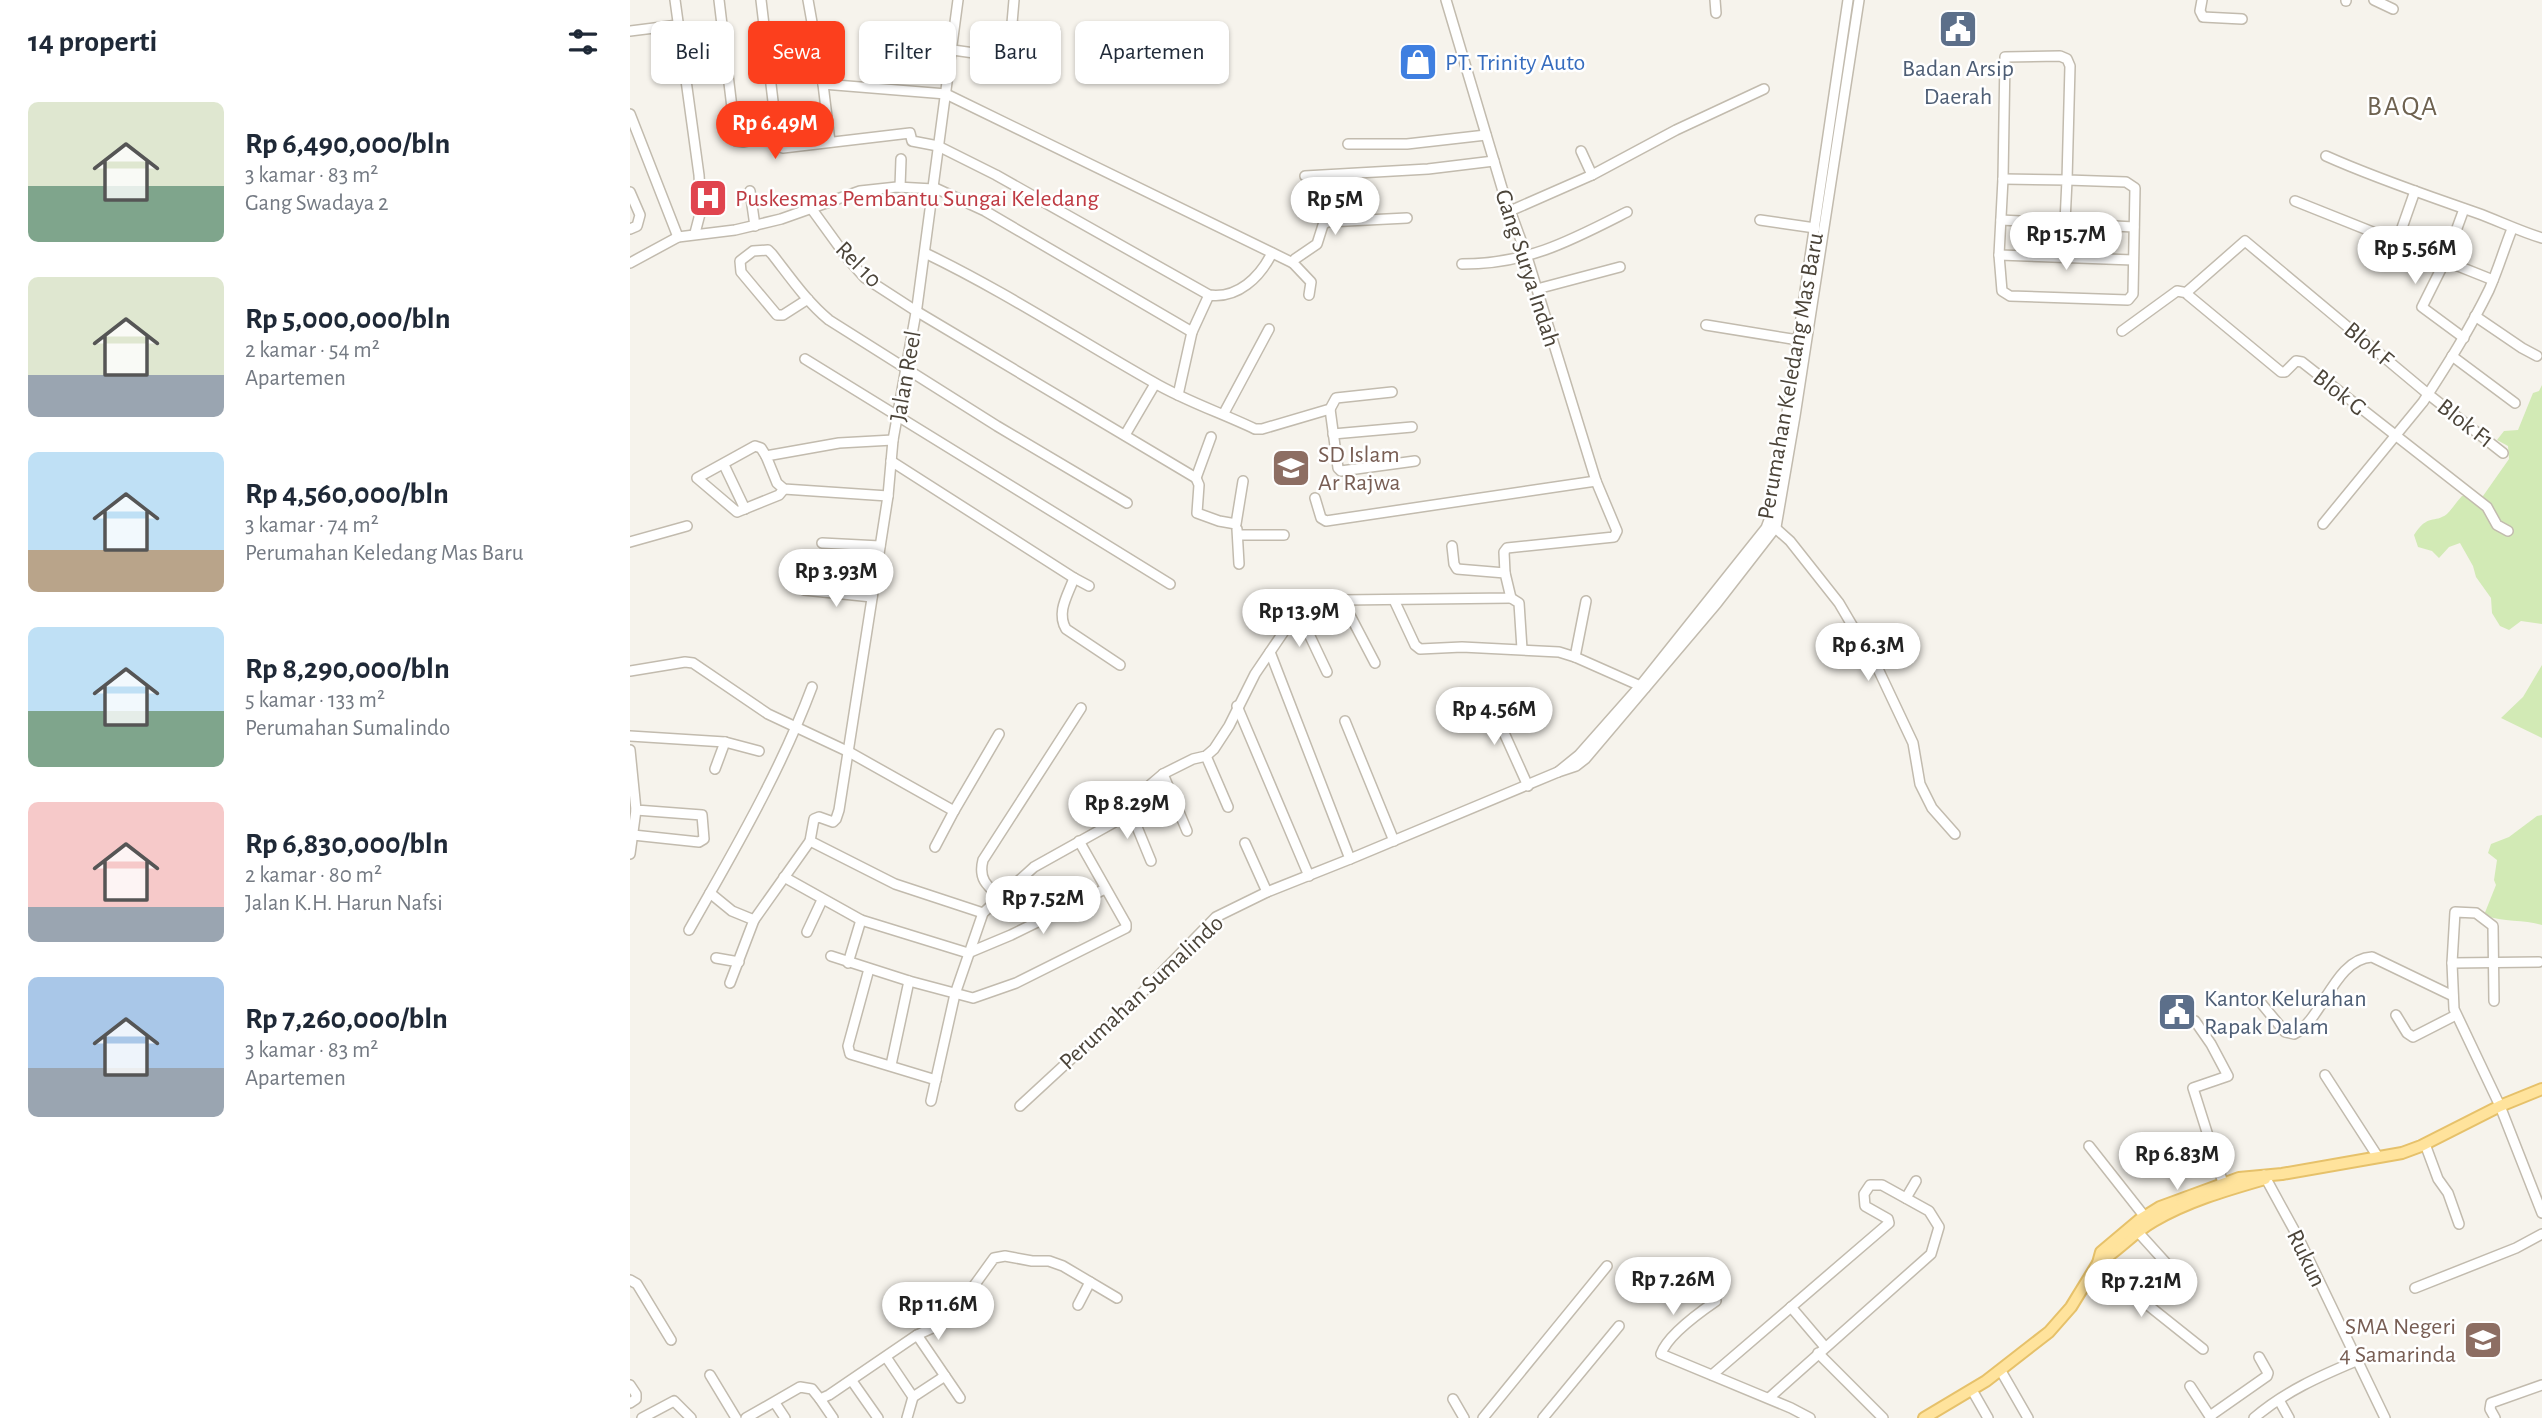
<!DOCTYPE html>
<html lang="id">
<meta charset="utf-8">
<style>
body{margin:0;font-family:"Alegreya Sans",sans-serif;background:#f2f2f3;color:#1f2937;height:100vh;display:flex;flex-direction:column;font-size:26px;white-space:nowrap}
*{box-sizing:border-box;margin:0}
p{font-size:23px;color:#747a83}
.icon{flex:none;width:38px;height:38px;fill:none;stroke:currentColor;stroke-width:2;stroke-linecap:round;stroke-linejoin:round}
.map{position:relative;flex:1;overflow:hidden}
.side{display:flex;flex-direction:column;background:#fff;width:630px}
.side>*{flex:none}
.top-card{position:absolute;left:21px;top:21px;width:665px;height:63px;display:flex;gap:14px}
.price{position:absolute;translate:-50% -60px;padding:0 16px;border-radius:24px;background:#fff;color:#222;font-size:23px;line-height:46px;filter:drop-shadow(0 2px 4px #0008)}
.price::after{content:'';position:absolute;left:50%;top:42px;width:21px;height:16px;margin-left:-10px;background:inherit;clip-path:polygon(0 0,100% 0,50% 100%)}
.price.current{background:#fc3f1d;color:#fff}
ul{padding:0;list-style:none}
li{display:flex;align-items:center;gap:21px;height:175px;padding:0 28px}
li span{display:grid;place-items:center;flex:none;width:196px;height:140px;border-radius:10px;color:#555}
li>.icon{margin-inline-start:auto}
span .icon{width:84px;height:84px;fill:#fffc;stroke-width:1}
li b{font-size:30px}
h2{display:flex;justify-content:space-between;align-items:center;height:84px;padding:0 28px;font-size:30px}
.pill{padding:0 24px;border-radius:10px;background:#fff;box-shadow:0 2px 5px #0004;font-size:24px;line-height:63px}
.pill.current{background:#fc3f1d;color:#fff}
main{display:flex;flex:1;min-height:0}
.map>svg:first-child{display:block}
.green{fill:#d2eab5}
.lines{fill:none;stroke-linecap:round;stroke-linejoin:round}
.minor-casing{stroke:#c2bbae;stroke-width:12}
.major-casing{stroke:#e6c16a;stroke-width:14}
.minor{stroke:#fff;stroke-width:9}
.major{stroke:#ffe39c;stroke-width:10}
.labels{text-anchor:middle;stroke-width:5;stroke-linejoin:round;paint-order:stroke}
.shop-label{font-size:24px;fill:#366cbe;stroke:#fff;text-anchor:start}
.service-label{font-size:24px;fill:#4e5e75;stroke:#fff}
.health-label{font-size:24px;fill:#be3a42;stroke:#fff;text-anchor:start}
.street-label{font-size:24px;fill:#4b4439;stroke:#fff}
.education-label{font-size:24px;fill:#785e54;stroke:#fff;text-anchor:start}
.quarter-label{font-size:28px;letter-spacing:2px;fill:#6e6250;stroke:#fff}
</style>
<main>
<section class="side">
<h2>14 properti<svg class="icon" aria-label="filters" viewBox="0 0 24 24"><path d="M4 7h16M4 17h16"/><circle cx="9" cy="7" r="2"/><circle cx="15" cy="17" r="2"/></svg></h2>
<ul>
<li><span style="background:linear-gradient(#dfe7d0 60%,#7fa58c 0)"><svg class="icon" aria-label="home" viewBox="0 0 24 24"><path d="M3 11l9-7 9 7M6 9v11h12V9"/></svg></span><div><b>Rp 6,490,000/bln</b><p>3 kamar · 83 m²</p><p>Gang Swadaya 2</p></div></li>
<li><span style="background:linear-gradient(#dfe7d0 70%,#9aa5b1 0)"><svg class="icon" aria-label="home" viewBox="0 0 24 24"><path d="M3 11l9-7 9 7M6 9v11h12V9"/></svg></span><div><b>Rp 5,000,000/bln</b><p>2 kamar · 54 m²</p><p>Apartemen</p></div></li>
<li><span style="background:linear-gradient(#bfe0f5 70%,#b9a48a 0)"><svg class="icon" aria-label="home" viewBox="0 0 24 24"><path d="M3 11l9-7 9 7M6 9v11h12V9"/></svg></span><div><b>Rp 4,560,000/bln</b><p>3 kamar · 74 m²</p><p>Perumahan Keledang Mas Baru</p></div></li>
<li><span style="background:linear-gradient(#bfe0f5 60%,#7fa58c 0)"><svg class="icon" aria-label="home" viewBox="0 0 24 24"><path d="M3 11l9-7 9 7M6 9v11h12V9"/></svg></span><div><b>Rp 8,290,000/bln</b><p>5 kamar · 133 m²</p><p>Perumahan Sumalindo</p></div></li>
<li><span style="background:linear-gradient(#f6c9c9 75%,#9aa5b1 0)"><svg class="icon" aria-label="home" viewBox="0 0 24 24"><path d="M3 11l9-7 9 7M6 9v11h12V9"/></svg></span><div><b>Rp 6,830,000/bln</b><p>2 kamar · 80 m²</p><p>Jalan K.H. Harun Nafsi</p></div></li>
<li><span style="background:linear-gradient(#a9c7e8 65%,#9aa5b1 0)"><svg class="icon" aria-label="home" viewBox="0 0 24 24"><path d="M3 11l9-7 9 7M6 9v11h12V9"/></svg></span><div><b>Rp 7,260,000/bln</b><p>3 kamar · 83 m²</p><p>Apartemen</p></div></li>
</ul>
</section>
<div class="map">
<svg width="1912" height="1418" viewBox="0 0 1912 1418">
<rect width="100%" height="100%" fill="#f6f3ec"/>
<g class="green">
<path d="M1912,385V624L1891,621L1879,630L1870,626L1862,613L1861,598L1846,577L1843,566L1830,543L1819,547L1809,558L1802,551L1788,547L1784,535C1798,513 1804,524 1817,514C1822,509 1827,501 1832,496H1853L1879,459L1878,446L1867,440L1874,431L1888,430L1903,393L1909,391Z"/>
<polygon points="1912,665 1912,738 1871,718 1893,697"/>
<path d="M1912,815V925C1893,919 1874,923 1854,915L1866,885L1864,880L1867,860L1858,853L1861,844L1879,837L1907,816Z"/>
</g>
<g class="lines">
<g class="minor-casing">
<g id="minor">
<polyline points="45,0 69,175 71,210 65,233"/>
<polyline points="89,0 106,141 113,142 147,135"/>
<path d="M131,0L147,135L153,148L280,133L282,141L308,146L366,175L579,295C608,299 630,277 642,253"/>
<polyline points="178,0 193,84 200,142"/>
<polyline points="816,0 872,188 897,257 966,481 987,531 984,537 877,548 874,552 875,573"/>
<polyline points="1085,0 1086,13"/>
<polyline points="1218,0 1153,440 1139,520 1136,528 1010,686 949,755 928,772 946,766 955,759 1087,603 1146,527 1165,416 1229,0"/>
<polyline points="1572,0 1570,11 1573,17 1612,19"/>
<polyline points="1744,0 1763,9"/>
<polyline points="1716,1 1716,0"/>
<polyline points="382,26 425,31"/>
<polyline points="0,31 48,25"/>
<polyline points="323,50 379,58 384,0"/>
<polygon points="1430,56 1437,59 1440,66 1437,180 1496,182 1505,188 1503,294 1498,300 1380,296 1372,291 1369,255 1373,179 1375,57"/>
<polyline points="193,84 316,94 663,263"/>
<polyline points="0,114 48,237"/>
<polyline points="718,144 777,144 856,135"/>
<polyline points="951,151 962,175"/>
<path d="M1696,156C1745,178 1796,195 1847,213C1869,221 1889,231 1912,238"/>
<polyline points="675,176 798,169 864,161"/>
<polyline points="1373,179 1437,180 1435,222"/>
<polyline points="270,187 271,159"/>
<polyline points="303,187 355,211 562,332"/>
<polyline points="120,191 125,226"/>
<polyline points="0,192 10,215 7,226 0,229"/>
<polyline points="1665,201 1863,280"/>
<polyline points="181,208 218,259 235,278 286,311 566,478 581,437"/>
<polyline points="880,211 962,175 1046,130 1134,89"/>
<polyline points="1130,220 1185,228"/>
<polyline points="1371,220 1504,227"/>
<polyline points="1767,242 1785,191"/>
<path d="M295,253C374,291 447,339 523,382C555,401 592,413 625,429H632L700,409L706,398L762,392"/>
<polyline points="1369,255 1503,260"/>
<polyline points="0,263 48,237 105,230 151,219 230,191 267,187 303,189"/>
<path d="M832,264C898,264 940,241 997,212"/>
<polyline points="907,289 990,267"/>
<polyline points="679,295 681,282 663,263 665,259 687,244 693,225 697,222 777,218"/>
<path d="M178,299L153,315H147L111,272L110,261L123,251L138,250L142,254C160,277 177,302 199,320L367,426L497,503"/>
<polyline points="1845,316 1892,348 1907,356"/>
<polyline points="1076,325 1168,340"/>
<polyline points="1492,331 1547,291 1558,293"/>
<polyline points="1834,338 1792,307 1815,261 1834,209"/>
<polyline points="1822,356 1885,403"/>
<polyline points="175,359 540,584"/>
<polyline points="548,395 562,332 579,295"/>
<polyline points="700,409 708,468 711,471 785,461"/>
<polyline points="594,413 639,329"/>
<polyline points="703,434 782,427"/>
<polyline points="495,435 525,384"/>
<polyline points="1873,453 1798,394 1615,241 1558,291 1558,295 1651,372 1655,372 1666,361 1672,362 1857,507 1867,525 1878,531"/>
<polyline points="136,456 131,448 125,446 67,478 107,512 149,495 154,489"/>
<polyline points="261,461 444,578 459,586"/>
<polyline points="95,467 115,509"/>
<polyline points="566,478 569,485 567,513 589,521 606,524 613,481"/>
<polyline points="258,496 154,489 147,483 136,456 209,443 263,440"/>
<polyline points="685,498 691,518 696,521 966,481"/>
<path d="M1693,524L1793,402C1817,365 1840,329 1859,290C1868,270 1874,249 1882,229"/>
<polyline points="1142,525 1160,541 1209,603 1249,671 1283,743 1290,784 1302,808 1325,834"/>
<polyline points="607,529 609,564"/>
<polyline points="608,535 654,535"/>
<polyline points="0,542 57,526"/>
<polyline points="192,543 250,546"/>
<path d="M444,578C438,595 426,612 436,629L490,665"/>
<polyline points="174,590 242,597"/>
<polyline points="881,598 889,603 892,649"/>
<polyline points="712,600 745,663"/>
<polyline points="764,600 785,645 790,649 832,647 929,652 945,657 1015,688"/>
<polyline points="669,613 697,672"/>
<polyline points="640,652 720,859 928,772"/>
<polyline points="945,657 956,601"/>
<polyline points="0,671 55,662 63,663 138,714 219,752 324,811"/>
<polyline points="857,695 898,786"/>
<polyline points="607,706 679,876"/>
<polyline points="715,721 764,841"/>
<polyline points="0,736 95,742 129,751"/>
<polyline points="0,750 6,810 72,815 74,839 69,842 3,835"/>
<polyline points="576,756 598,807"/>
<polyline points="85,769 95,742"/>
<polyline points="533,774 557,831"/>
<polyline points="500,810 521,861"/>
<polyline points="180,841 265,884 353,913 404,867 490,819 513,791 533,774 563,759 576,756 584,749 599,726 625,674 659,624 669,613 684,606 712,600 881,598 875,573 827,569 824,564 822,546"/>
<polyline points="615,843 637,892"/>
<polyline points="305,847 324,811 369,734"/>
<polyline points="0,854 6,810"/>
<polyline points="154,877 231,920 338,953 381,935 475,889"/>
<path d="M371,898C357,886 348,879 353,860L451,708"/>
<polyline points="124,920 180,841 184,819 189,817 203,822 206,819 209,810 258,496 263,440 287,307 328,0"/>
<polyline points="59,930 80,893"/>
<polyline points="177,932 192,900"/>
<polyline points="201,956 279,981 343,998 386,983 496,928 496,924 449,841"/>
<polyline points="86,958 109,962"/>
<polyline points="218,963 231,920"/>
<polyline points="1822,963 1909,962"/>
<polyline points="239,969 218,1046 220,1054 306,1080"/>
<path d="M100,983L124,920L102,911L80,893C118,826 155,759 182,687"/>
<polyline points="1864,1001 1863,926 1846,913 1825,912 1822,963 1824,1009 1870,1106 1912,1213"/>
<path d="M1631,1003L1655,1032L1664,1034C1693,1020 1704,959 1742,957L1823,996"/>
<polyline points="1766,1015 1777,1033 1783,1037 1826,1015"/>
<polyline points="1565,1021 1581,1044 1598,1076 1563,1088 1593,1183"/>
<polyline points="261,1065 279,981"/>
<polyline points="1695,1075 1748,1157"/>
<polyline points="301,1101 325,994 353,913"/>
<polyline points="390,1106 506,999 586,917 637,892 720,859"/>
<polyline points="1795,1144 1808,1179 1818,1193 1829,1224"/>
<polyline points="1459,1146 1515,1217"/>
<polyline points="1634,1175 1669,1239 1755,1418"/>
<polyline points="1276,1198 1286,1181"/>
<polyline points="1508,1232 1556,1285"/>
<polyline points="1465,1267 1509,1298 1573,1349"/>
<polyline points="0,1280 7,1284 41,1340"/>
<polyline points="1785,1288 1886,1248 1912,1234"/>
<path d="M1086,1301C1070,1312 1037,1336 1031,1354L1161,1408L1180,1418"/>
<polyline points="448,1305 460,1282"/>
<polyline points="1161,1307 1195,1347"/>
<polyline points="287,1335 330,1398"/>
<polyline points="1188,1353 1253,1418"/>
<polyline points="256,1357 283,1397 277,1418"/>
<polyline points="1371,1371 1398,1418"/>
<polyline points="80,1375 106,1418"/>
<polyline points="1082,1375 1259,1223 1258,1219 1235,1206 1234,1194 1240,1185 1252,1185 1299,1211 1309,1227 1301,1254 1139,1398"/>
<polyline points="222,1381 248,1418"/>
<polyline points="0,1385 6,1394 6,1399 0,1403"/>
<polyline points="1560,1386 1581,1418"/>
<polyline points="1342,1390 1358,1418"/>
<polyline points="283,1397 315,1376"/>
<polyline points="190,1399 203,1418"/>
<polyline points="823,1399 834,1418"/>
<polyline points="1649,1400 1659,1418"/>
<polyline points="145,1403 155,1418"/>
<polyline points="1580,1416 1637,1376 1638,1373 1629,1357"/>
<polyline points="12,1418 44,1401 61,1418"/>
<polyline points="116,1418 170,1387 182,1389 190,1399 199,1395 287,1335 331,1315 338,1294 364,1258 375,1256 402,1261 419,1261 433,1266 487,1298"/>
<polyline points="853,1418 977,1266"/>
<polyline points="913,1418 989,1326"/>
<path d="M1624,1418C1654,1392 1690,1376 1726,1361"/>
<polyline points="1865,1418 1860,1409 1861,1403 1912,1385"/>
</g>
</g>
<g class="major-casing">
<g id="major">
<path d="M1468,1263C1488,1251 1503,1233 1524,1221C1558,1201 1597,1190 1635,1179"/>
<polyline points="1294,1418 1356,1381 1419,1332 1441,1307 1468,1263 1471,1252 1509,1220 1530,1207 1609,1178 1652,1174 1772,1153 1791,1146 1870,1106 1912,1089"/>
</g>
</g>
<use href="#minor" class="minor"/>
<use href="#major" class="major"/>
</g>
<defs>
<g id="civic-square" transform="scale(2.0125)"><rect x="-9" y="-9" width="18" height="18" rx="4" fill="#5c6f8a" stroke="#fff"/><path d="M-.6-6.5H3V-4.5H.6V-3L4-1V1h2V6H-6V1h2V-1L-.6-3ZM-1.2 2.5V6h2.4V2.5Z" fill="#fff"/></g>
<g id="shop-square" transform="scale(2.0125)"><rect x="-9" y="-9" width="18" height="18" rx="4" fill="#3f7fe0" stroke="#fff"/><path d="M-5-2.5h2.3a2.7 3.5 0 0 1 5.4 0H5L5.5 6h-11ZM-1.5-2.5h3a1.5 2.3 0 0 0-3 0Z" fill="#fff"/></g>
<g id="hospital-square" transform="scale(2.0125)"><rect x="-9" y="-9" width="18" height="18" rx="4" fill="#e0444e" stroke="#fff"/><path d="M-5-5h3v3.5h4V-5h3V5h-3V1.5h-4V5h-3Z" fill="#fff"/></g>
<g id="school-square" transform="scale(2.0125)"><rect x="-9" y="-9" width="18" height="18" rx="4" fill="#8d6e63" stroke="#fff"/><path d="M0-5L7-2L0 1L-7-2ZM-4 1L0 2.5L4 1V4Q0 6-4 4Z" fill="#fff"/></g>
</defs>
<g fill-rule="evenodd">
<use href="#civic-square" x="1328" y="29"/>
<use href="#shop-square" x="788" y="62"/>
<use href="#hospital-square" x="78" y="198"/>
<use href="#school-square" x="661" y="468"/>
<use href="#civic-square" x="1547" y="1012"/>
<use href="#school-square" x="1853" y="1340"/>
</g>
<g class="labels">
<g class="shop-label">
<text x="815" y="70">PT. Trinity Auto</text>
</g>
<g class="service-label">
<text x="1328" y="76">Badan Arsip<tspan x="1328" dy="28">Daerah</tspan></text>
<text x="1574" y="1006" text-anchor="start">Kantor Kelurahan<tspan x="1574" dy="28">Rapak Dalam</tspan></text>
</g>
<g class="health-label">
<text x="105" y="206">Puskesmas Pembantu Sungai Keledang</text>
</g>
<g class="street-label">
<text transform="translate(229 264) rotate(45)" y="8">Rel 10</text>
<text transform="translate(898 268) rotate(72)" y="8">Gang Surya Indah</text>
<text transform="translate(1739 344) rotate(40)" y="8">Blok F</text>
<text transform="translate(275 376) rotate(-80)" y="8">Jalan Reel</text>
<text transform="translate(1160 376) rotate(-80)" y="8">Perumahan Keledang Mas Baru</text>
<text transform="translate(1710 392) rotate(38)" y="8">Blok G</text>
<text transform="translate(1836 423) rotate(38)" y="8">Blok F1</text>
<text transform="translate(511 992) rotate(-43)" y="8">Perumahan Sumalindo</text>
<text transform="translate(1677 1258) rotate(64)" y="8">Rukun</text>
</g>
<g class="education-label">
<text x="688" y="462">SD Islam<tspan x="688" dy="28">Ar Rajwa</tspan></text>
<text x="1826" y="1334" text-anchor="end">SMA Negeri<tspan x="1826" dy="28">4 Samarinda</tspan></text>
</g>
<g class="quarter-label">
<text x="1773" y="115">BAQA</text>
</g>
</g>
</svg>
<b class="price current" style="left:145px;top:161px">Rp 6.49M</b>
<b class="price" style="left:705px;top:237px">Rp 5M</b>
<b class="price" style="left:1436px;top:272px">Rp 15.7M</b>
<b class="price" style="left:1785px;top:286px">Rp 5.56M</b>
<b class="price" style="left:206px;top:609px">Rp 3.93M</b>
<b class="price" style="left:669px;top:649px">Rp 13.9M</b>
<b class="price" style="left:1238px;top:683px">Rp 6.3M</b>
<b class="price" style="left:864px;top:747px">Rp 4.56M</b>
<b class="price" style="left:497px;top:841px">Rp 8.29M</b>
<b class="price" style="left:413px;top:936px">Rp 7.52M</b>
<b class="price" style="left:1547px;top:1192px">Rp 6.83M</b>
<b class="price" style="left:1043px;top:1317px">Rp 7.26M</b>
<b class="price" style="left:1511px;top:1319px">Rp 7.21M</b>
<b class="price" style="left:308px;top:1342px">Rp 11.6M</b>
<div class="top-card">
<a class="pill">Beli</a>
<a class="pill current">Sewa</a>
<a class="pill">Filter</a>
<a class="pill">Baru</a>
<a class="pill">Apartemen</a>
</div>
</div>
</main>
